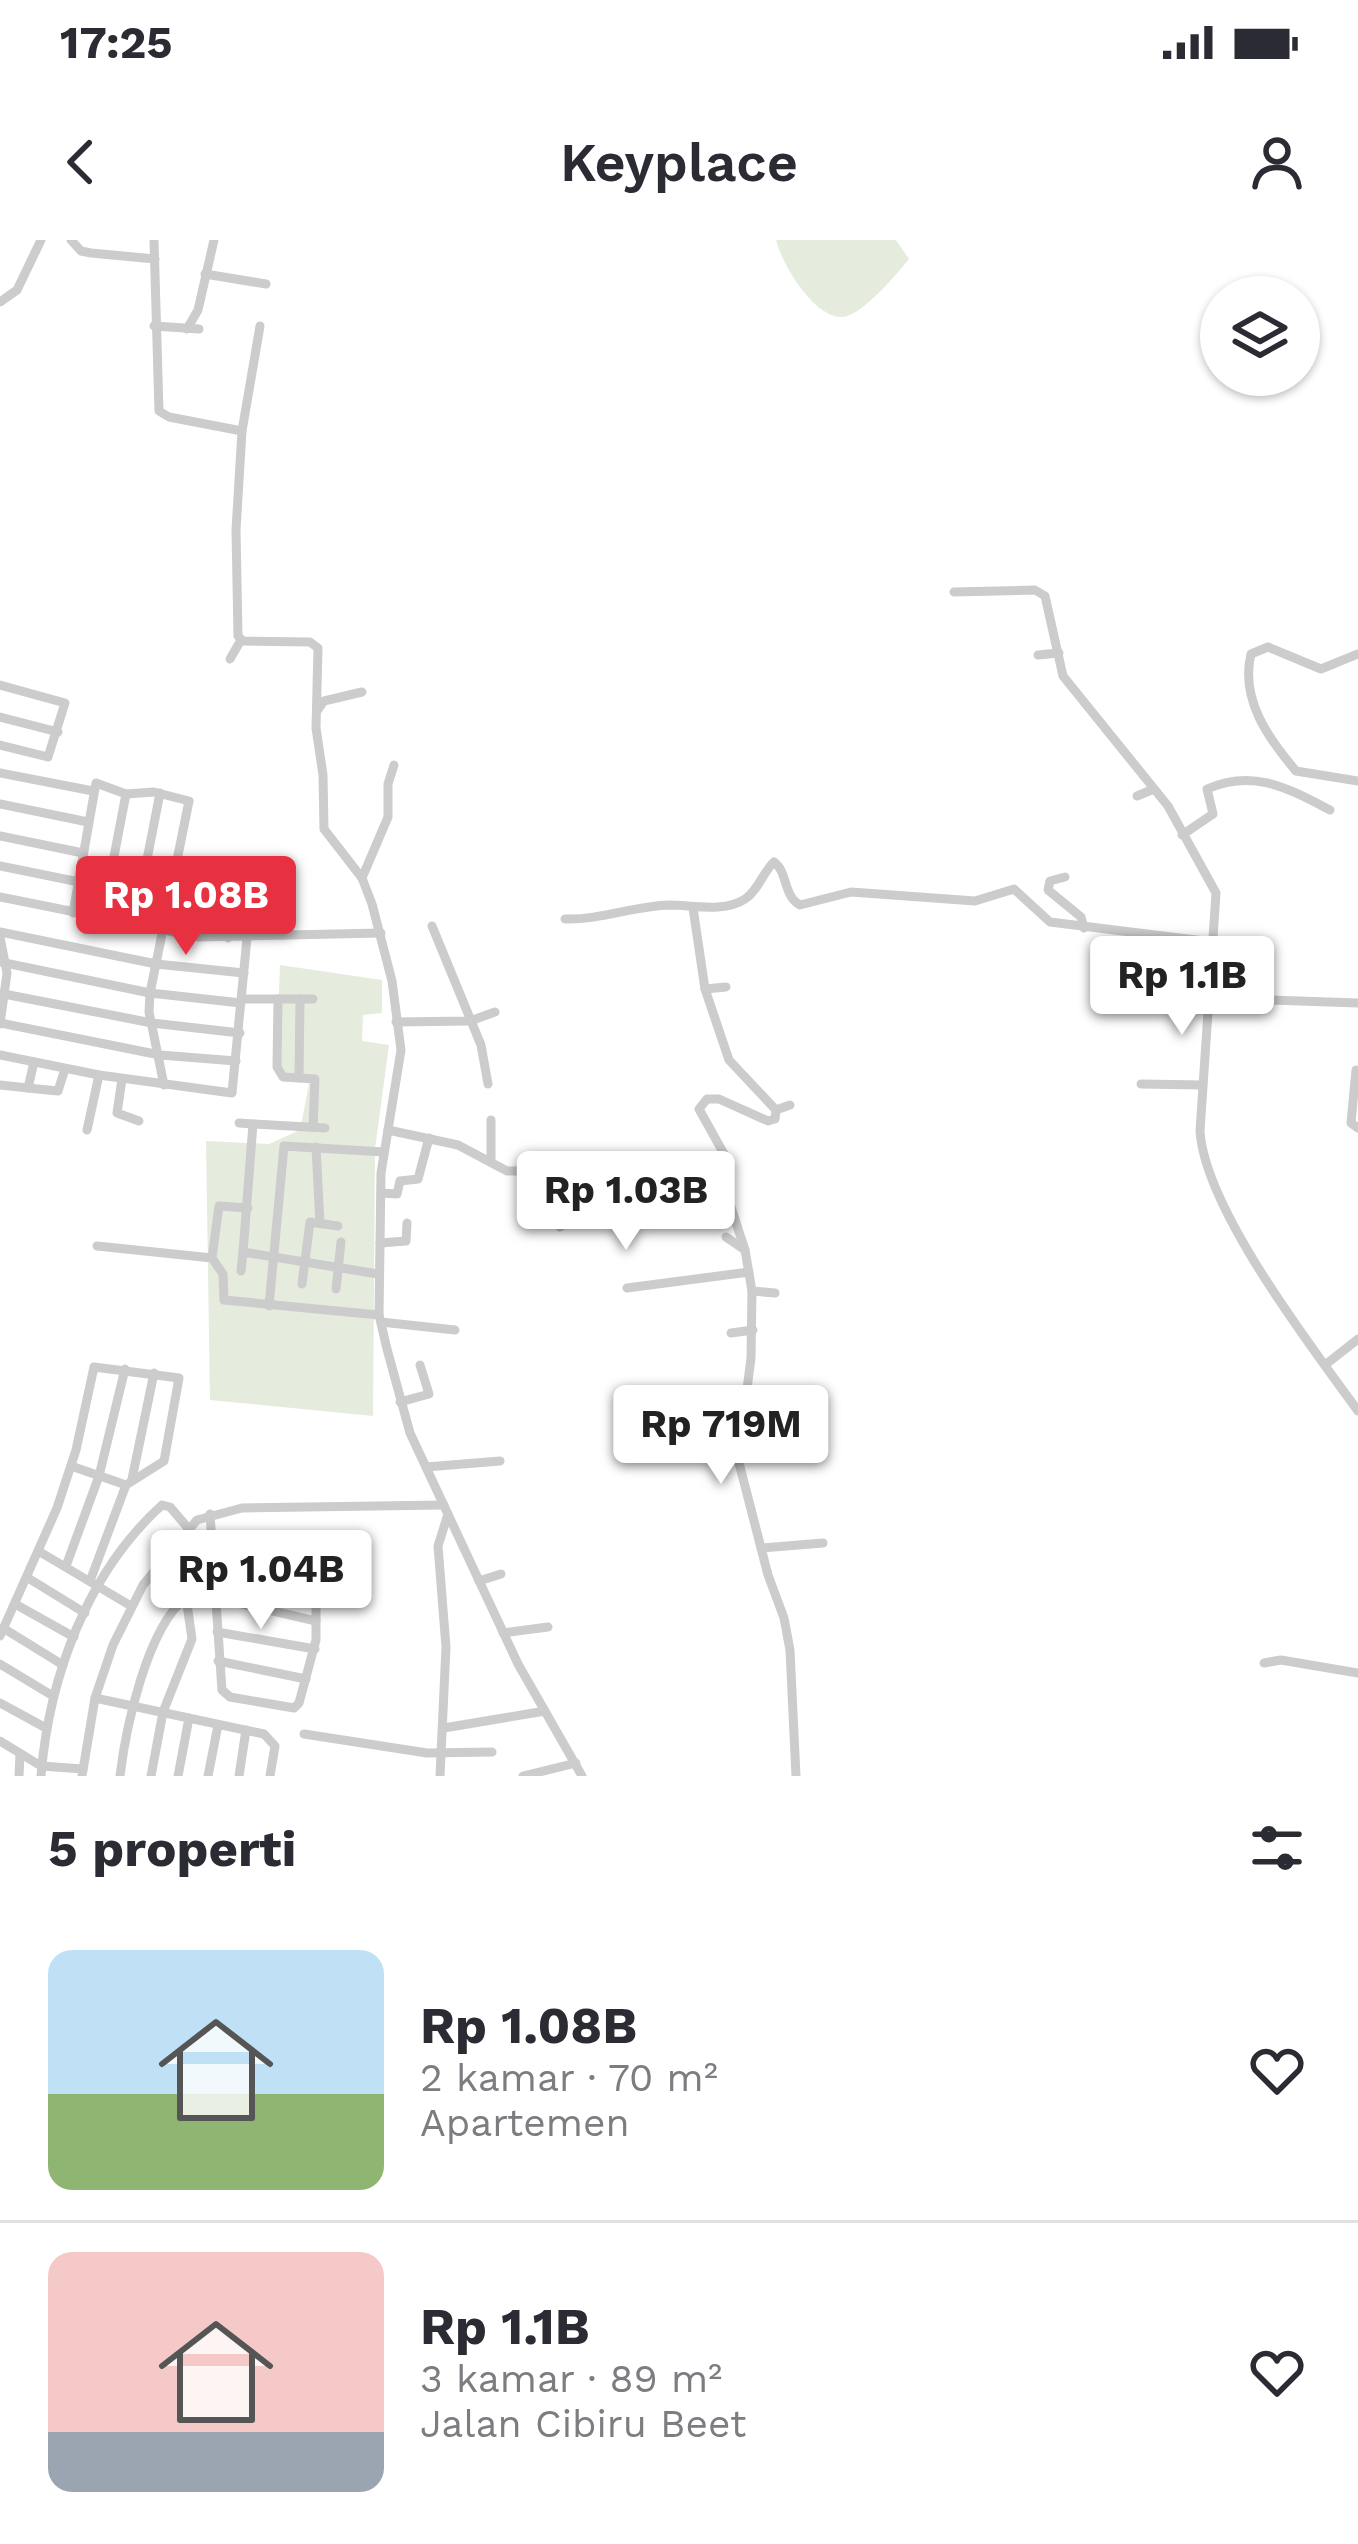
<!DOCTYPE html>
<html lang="id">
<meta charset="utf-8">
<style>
body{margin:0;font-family:"Work Sans",sans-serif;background:#f7f7f7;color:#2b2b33;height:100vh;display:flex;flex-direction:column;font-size:45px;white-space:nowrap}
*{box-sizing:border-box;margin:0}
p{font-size:39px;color:#7c7c81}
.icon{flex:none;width:66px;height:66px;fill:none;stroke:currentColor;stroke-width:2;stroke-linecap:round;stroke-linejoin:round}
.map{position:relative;height:1536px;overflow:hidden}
.drawer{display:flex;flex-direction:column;background:#fff;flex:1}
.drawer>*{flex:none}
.buttons{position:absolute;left:1200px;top:36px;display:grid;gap:24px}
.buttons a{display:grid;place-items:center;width:120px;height:120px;border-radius:50%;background:#fff;box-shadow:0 3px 9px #0004;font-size:60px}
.price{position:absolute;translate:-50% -102px;padding:0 27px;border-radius:12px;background:#fff;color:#222;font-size:39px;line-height:78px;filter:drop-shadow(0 3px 6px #0008)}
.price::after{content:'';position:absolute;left:50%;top:72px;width:36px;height:27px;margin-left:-18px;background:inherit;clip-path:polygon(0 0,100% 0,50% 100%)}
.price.on{background:#e73040;color:#fff}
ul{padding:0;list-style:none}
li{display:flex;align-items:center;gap:36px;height:300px;padding:0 48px}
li+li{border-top:3px solid #e1e1e2}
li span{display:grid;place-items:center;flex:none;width:336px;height:240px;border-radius:24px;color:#555}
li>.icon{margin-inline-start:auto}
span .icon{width:144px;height:144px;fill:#fffc;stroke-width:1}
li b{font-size:51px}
h2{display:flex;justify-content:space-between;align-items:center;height:144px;padding:0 48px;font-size:51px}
.status{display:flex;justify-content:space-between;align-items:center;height:84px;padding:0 60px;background:#fff;direction:ltr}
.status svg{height:33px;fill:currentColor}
header{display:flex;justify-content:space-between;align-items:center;height:156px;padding:0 48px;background:#fff;font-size:54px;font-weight:600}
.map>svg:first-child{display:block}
.green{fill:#e5ecdd}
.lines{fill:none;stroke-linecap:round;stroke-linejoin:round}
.minor{stroke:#ccc;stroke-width:9}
</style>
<div class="status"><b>17:25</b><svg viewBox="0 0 49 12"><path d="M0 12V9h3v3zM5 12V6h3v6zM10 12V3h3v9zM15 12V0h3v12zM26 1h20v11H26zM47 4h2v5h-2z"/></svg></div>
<header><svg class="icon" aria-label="back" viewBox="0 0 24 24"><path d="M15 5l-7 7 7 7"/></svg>Keyplace<svg class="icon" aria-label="person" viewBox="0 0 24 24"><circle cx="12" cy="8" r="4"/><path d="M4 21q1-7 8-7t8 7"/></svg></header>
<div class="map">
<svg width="1358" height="1536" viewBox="0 0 1358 1536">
<rect width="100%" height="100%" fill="#fff"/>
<g class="green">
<path d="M776,0H896L909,19C897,34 862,75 843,77C814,79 782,24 776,0Z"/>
<polygon points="280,725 382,740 382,773 363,775 362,801 389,805 375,909 373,1176 210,1160 206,901 269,904 300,890 310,839 276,834"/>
</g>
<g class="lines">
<g class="minor">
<polyline points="71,0 81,11 91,13 155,19"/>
<polyline points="154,0 159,171 169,177 242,191 236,290 238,396 243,401 310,402 318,408 316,488 323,535 324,589 362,638 372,664 392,741 401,810 381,933 379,1075 387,1109 410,1193 518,1424 582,1536"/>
<polyline points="205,34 266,44"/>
<polyline points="0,62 17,50 41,0"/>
<polyline points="154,86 199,89"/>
<polyline points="187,89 198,70 214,0"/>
<polyline points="242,191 260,86"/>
<path d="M954,352L1035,350L1045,356L1063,436L1168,566L1216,653L1200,891C1205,969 1311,1106 1358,1171"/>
<path d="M1358,414L1321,429L1268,407L1251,414C1240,459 1268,498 1296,531L1358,541"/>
<polyline points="1038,415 1059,413"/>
<polyline points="230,419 241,400"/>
<polyline points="0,445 65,463 48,517 0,505"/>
<polyline points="317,471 324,461 362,452"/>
<polyline points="0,477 58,492"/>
<polyline points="0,533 93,551"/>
<polyline points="1137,556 1154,549"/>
<polyline points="0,564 88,582"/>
<path d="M1182,595L1213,574L1207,549C1254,528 1289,549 1330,570"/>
<polyline points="0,596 83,613"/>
<polyline points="0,626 79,642"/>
<polyline points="177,636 209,641 199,697"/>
<polyline points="1065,637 1050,641 1048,650 1081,677 1084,688"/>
<polyline points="362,638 388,577 388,544 394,525"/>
<polyline points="0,657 199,697 381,693"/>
<polyline points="693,668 705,749 729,820 776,870"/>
<polyline points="73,673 96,543 126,554 154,552 189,561 150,753 149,772 164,845"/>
<polyline points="102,679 126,554"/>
<path d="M565,679C601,680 634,666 669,665C692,665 724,673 745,659C758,651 763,632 774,622C788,632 783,656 800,665L851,652L975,661L1014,649L1050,682L1212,702"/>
<polyline points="134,686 160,553"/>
<polyline points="432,686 481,805 488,844"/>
<polyline points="0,692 156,724 244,733"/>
<polyline points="0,697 7,733 0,784"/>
<polyline points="228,698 240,637"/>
<polyline points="0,722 150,753 241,763"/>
<polyline points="705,749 726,747"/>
<polyline points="4,754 152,783 240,793"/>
<polyline points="1207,758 1358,763"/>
<polyline points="242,759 313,759"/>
<polyline points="278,759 277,827 283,837 315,839 313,887"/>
<polyline points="396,782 470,781 495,772"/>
<polyline points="0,783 160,815 236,821"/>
<polyline points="0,815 99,835 232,853 247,698"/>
<polyline points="1356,830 1351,883 1358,888"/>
<polyline points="299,838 300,759"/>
<polyline points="122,839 117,873 139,881"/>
<polyline points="1141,844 1202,845"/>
<polyline points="0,845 28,848 34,822"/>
<polyline points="28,848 58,851 65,829"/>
<polyline points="790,865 776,870 775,879 768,881 719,859 707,859 699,869 729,923 725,949 745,1010 752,1051 751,1118 738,1219 768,1335 784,1378 790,1410 796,1536"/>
<polyline points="239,883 253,884 243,1012"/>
<polyline points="253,884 325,888"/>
<polyline points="87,890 99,835"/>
<polyline points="388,890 458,905 507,931 545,931 560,936 585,953 622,990 695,951 725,949"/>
<polyline points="316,907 320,984"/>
<polyline points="491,922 491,880"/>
<polyline points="666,939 672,946 695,951"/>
<polyline points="381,953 397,954 400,941 418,939 429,898"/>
<polyline points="585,953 601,943"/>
<polyline points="560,987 594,961"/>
<polyline points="726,997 745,1010"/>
<polyline points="380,1003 406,1001 407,983"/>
<polyline points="97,1006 212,1018 223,1034 224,1060 379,1075"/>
<polyline points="212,1018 219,966 248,968"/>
<polyline points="241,1031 243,1012 378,1034"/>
<polyline points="302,1044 310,982 338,986"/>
<polyline points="627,1048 749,1032"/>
<polyline points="336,1049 341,1002"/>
<polyline points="752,1051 775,1053"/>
<polyline points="269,1066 284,906 384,912"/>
<polyline points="381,1082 455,1090"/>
<polyline points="731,1093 753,1090"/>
<polyline points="1325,1125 1358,1099"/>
<polyline points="400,1162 429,1154 420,1125"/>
<polyline points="71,1226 126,1245"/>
<polyline points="426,1227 500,1221"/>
<polyline points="132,1239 154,1133"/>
<polyline points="210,1274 222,1450 230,1457 294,1468 299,1463 316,1400 316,1310 262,1308 215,1315"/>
<polyline points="761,1308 823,1303"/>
<polyline points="40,1312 131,1366"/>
<polyline points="66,1326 99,1236 125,1129"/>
<polyline points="216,1327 319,1353"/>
<polyline points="28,1338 85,1373"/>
<polyline points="479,1341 501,1334"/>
<polyline points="216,1358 316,1381"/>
<polyline points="15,1364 74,1397"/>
<polyline points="3,1388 63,1425"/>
<polyline points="217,1392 315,1409"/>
<polyline points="503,1393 548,1387"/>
<polyline points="0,1396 57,1268 76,1210 94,1127 179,1138 164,1221 126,1245 90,1341"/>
<polyline points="218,1421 306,1439"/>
<polyline points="1264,1423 1281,1420 1358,1433"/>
<polyline points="0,1424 53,1456"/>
<polyline points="95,1458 264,1494 275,1506 270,1536"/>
<polyline points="0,1463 46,1488"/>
<polyline points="444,1488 545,1471"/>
<polyline points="304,1494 427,1513 492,1512"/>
<polyline points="0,1501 41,1526 83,1529"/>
<polyline points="19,1536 20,1514"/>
<path d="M41,1536C49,1437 87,1333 162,1265L170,1267L188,1288"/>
<polyline points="82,1536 95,1458 113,1405 143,1345 197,1280 242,1268 444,1265"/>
<path d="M120,1536C126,1486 147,1389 186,1357"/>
<polyline points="151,1536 163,1472 192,1399 186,1357"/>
<polyline points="178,1536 189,1478"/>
<polyline points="208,1536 218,1485"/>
<polyline points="239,1536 246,1490"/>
<polyline points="440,1536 446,1407 438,1306 448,1274"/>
<polyline points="523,1536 576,1523"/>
</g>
</g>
</svg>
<div class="buttons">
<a><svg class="icon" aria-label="layers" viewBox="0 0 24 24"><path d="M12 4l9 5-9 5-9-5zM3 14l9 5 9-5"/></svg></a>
</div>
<b class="price on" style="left:186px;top:718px">Rp 1.08B</b>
<b class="price" style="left:1182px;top:798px">Rp 1.1B</b>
<b class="price" style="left:626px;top:1013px">Rp 1.03B</b>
<b class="price" style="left:721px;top:1247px">Rp 719M</b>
<b class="price" style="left:261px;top:1392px">Rp 1.04B</b>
</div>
<section class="drawer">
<h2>5 properti<svg class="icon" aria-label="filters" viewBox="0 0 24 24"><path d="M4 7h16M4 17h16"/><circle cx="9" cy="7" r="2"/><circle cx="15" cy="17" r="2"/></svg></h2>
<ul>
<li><span style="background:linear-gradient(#bfe0f5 60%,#8fb573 0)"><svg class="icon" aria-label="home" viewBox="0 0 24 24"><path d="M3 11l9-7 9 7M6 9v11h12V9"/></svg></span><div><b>Rp 1.08B</b><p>2 kamar · 70 m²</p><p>Apartemen</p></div><svg class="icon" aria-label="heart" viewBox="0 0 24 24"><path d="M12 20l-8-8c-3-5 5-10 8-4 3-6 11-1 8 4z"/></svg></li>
<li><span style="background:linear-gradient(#f6c9c9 75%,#9aa5b1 0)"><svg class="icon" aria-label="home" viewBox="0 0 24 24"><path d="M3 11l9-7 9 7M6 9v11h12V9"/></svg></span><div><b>Rp 1.1B</b><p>3 kamar · 89 m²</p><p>Jalan Cibiru Beet</p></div><svg class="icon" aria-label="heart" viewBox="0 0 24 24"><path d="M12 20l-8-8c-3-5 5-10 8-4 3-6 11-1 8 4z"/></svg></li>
</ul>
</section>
